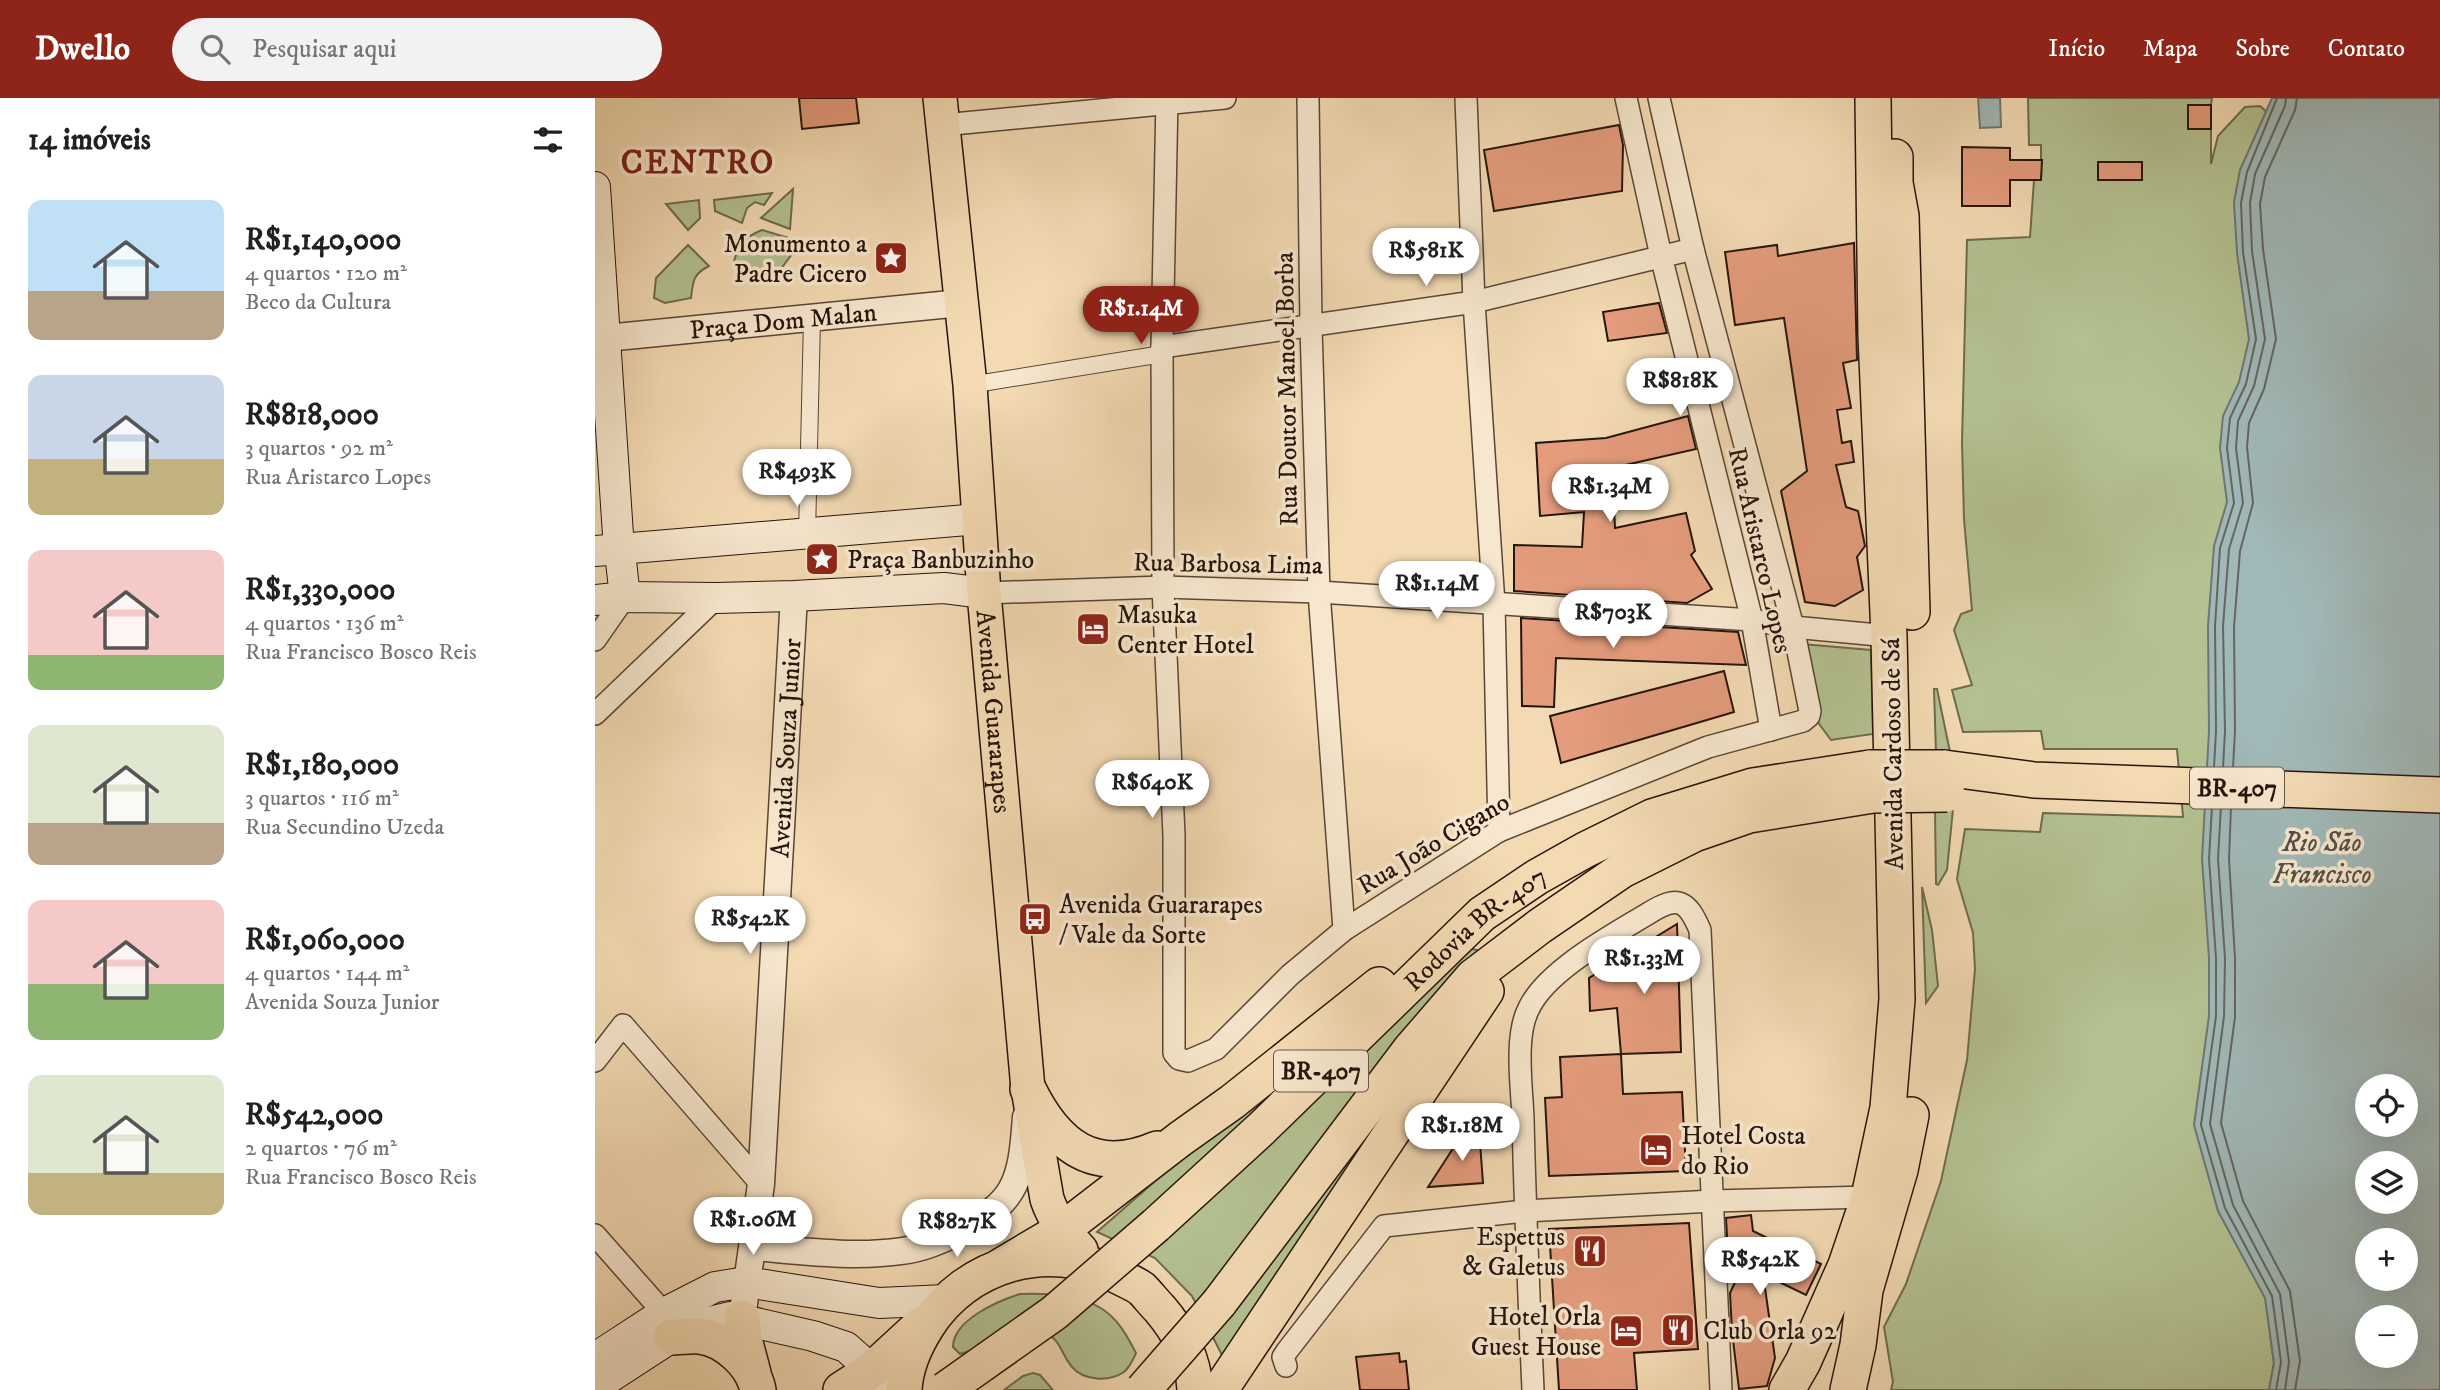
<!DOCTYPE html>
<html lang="pt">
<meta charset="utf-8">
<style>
body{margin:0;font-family:"IM FELL DW Pica",serif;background:#f2f2f2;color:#202124;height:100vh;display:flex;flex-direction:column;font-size:26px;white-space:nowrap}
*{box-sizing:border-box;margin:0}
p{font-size:23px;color:#757577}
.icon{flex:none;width:38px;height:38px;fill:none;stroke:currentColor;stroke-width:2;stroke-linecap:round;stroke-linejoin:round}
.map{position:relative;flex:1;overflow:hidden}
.panel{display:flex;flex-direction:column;background:#fff;width:595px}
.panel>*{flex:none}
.buttons{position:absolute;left:1760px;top:976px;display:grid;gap:14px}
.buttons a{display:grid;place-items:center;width:63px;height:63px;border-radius:50%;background:#fff;box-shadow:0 7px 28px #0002;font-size:35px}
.price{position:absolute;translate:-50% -60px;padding:0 16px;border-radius:24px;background:#fff;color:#222;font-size:23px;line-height:46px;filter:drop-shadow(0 2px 4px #0008)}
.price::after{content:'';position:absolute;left:50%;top:42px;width:21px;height:16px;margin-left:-10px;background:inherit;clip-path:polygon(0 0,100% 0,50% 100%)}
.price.on{background:#8f2418;color:#fff}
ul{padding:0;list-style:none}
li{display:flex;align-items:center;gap:21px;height:175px;padding:0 28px}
li span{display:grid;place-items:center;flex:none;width:196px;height:140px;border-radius:14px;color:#555}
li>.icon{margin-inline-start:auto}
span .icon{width:84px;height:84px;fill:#fffc;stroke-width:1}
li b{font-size:30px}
h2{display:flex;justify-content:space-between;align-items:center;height:84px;padding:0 28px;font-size:30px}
header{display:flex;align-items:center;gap:42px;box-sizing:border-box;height:98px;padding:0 35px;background:#8f2418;color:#fff}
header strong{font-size:33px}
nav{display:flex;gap:38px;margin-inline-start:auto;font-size:24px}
.search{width:490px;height:63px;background:#f2f2f2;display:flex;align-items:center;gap:18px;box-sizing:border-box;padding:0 24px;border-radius:38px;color:#757577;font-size:26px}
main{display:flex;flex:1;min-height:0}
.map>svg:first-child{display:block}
.green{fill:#b4c191;stroke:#6d6b4f;stroke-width:2;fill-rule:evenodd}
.water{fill:#a0b8b7;stroke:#6f7773;stroke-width:2;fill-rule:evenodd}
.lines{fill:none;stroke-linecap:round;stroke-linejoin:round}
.shore{stroke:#636662;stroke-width:2}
.building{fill:#e59c7d;stroke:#26150d;stroke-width:2}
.pedestrian-casing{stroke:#594636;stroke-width:18}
.minor-casing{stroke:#594636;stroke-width:24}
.tertiary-casing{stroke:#594636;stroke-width:29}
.secondary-casing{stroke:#26150d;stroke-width:32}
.primary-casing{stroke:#26150d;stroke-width:36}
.trunk-casing{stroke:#26150d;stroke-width:38}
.pedestrian{stroke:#f7e7ce;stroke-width:16}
.minor{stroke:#f7e7ce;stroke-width:21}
.tertiary{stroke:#f7e7ce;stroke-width:26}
.secondary{stroke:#f7e7ce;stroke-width:30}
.primary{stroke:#f3dab3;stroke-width:33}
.trunk{stroke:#f3dab3;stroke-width:35}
.trunk-bridge-casing{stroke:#26150d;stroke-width:38;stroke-linecap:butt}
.trunk-bridge{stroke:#f3dab3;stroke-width:35}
.labels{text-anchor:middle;stroke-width:7;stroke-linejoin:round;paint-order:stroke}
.shield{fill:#f7e7ce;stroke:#655447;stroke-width:2}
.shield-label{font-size:24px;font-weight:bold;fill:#26150d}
.poi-label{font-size:26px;fill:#26150d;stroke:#f7e7ce;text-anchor:start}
.street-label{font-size:26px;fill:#26150d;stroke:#f7e7ce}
.water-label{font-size:28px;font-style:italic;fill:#514e48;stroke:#f7e7ce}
.district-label{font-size:33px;font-weight:bold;letter-spacing:2px;fill:#7a1f14;stroke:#f7e7ce}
</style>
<header>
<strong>Dwello</strong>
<div class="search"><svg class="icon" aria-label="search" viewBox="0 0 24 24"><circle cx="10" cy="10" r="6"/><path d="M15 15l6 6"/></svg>Pesquisar aqui</div>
<nav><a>Início</a><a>Mapa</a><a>Sobre</a><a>Contato</a></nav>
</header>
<main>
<section class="panel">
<h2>14 imóveis<svg class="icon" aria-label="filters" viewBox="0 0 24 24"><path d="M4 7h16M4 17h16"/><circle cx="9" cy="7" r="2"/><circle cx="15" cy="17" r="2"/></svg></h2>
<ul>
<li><span style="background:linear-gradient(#bfe0f5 65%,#b9a48a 0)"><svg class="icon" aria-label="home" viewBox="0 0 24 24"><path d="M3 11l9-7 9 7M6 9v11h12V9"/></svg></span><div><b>R$1,140,000</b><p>4 quartos · 120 m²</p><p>Beco da Cultura</p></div></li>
<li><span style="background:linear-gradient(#c9d6e8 60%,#c2b280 0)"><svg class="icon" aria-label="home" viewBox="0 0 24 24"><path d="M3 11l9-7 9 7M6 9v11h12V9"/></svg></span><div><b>R$818,000</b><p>3 quartos · 92 m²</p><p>Rua Aristarco Lopes</p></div></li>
<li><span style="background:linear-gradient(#f6c9c9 75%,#8fb573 0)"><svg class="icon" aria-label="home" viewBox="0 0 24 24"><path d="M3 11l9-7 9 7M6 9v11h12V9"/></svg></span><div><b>R$1,330,000</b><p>4 quartos · 136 m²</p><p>Rua Francisco Bosco Reis</p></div></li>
<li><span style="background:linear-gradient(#dfe7d0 70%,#b9a48a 0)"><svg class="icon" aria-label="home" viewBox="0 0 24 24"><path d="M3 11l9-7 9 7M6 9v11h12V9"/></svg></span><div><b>R$1,180,000</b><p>3 quartos · 116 m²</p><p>Rua Secundino Uzeda</p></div></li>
<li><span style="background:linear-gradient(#f6c9c9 60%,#8fb573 0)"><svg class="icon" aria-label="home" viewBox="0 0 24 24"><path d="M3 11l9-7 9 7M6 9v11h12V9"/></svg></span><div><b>R$1,060,000</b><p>4 quartos · 144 m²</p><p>Avenida Souza Junior</p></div></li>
<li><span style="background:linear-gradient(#dfe7d0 70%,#c2b280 0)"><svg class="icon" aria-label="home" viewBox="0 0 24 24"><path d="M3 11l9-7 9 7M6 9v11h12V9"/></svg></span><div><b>R$542,000</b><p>2 quartos · 76 m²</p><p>Rua Francisco Bosco Reis</p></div></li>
</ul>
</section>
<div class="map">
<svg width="1845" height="1292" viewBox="0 0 1845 1292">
<rect width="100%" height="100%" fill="#f3dab3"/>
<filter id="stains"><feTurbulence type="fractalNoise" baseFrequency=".00286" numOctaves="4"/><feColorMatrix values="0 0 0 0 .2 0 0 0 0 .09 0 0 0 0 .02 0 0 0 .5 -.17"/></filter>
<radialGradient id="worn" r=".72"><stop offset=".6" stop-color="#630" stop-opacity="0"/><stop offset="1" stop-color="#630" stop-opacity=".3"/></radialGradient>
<g class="green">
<path d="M1433,0H1617L1616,7H1593V31H1616V66L1623,38L1650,9L1665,8L1680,21L1675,1236L1679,1265L1674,1292H1296L1298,1284L1289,1229L1311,1186L1346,1083L1372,962L1380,871L1378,835L1362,781L1370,731L1445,734L1448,715L1588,719L1582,651H1449L1446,633L1368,634L1357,592L1377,587L1359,532L1366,516L1377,512L1369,421L1367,344L1372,142L1435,139L1439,82H1446V47H1434ZM1503,65L1546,82H1504Z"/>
<polygon points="198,91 195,131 166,120"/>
<polygon points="177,95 169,107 160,104 152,110 147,125 120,113 119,102"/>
<polygon points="104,102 105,120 93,132 71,106"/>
<path d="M167,132L194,140L197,156L176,184H156L139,164C143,146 150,139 167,132Z"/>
<path d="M93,147L114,168C98,176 98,183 96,200L70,205L59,200L61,180Z"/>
<polygon points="1207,546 1276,552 1278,636 1236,642 1219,619"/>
<polygon points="1339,591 1342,591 1355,654 1341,656"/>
<polygon points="1358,711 1352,772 1343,787 1341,786 1340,712"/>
<polygon points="1327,789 1337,832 1343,888 1331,905"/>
<polygon points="848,844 911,859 632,1267 597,1198 560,1160 502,1134 630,1022"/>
<path d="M425,1196C455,1195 493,1196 516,1218C527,1228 534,1242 541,1255C538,1262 535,1269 529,1274C514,1284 489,1283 477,1269C463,1252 469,1244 445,1231L365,1256L358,1249C358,1222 403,1203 425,1196Z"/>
<polygon points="438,1275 445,1277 458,1292 409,1292 428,1278"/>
</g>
<g class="water">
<polygon points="1383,0 1405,0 1406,29 1385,30"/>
<path d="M1677,0H1845V1292H1674L1679,1265L1670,1200L1623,1113L1599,1027L1614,918V860L1607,761L1614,633L1613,528L1619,448L1632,404L1625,350L1628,318L1644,284L1654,241L1642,155L1639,104L1645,72ZM1773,989H1811V1027H1773ZM1773,1066H1811V1104H1773ZM1773,1143H1811V1181H1773ZM1773,1220H1811V1258H1773Z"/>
</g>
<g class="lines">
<g class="shore">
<polyline points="1619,669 1621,633 1620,528 1625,450 1639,405 1632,350 1635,320 1651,286 1661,241 1648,154 1646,105 1652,74 1682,0"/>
<polyline points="1628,670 1630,633 1628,528 1634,451 1648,405 1641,350 1643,323 1659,288 1670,241 1657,153 1655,105 1660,76 1690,8 1691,0"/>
<polyline points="1638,670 1640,633 1639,529 1645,453 1658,405 1652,349 1654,325 1669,291 1681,241 1668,151 1665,106 1670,79 1700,12 1702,0"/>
<polyline points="1617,708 1614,761 1621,860 1621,918 1606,1027 1630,1110 1677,1198 1686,1264 1681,1292"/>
<polyline points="1626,708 1623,761 1630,860 1629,918 1615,1026 1638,1107 1685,1196 1694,1264 1690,1292"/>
<polyline points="1636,709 1634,761 1640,860 1640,919 1626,1025 1648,1103 1695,1193 1705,1263 1700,1292"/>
</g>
</g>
<g class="building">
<polygon points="204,0 261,0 264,25 207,31"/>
<rect x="1593" y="7" width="23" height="24"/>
<polygon points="1024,27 1028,47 1027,93 899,113 889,52"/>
<polygon points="1367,49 1415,50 1415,62 1447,62 1446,82 1415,82 1415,108 1367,108"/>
<rect x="1503" y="64" width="44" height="18"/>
<polygon points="1259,145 1262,262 1248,265 1256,310 1242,312 1247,345 1256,343 1259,364 1241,367 1251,409 1263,413 1270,448 1262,459 1268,492 1240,508 1210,504 1186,393 1212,373 1189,220 1140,227 1130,154 1182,147 1183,158"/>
<polygon points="1064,205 1072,235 1013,243 1008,214"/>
<polygon points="1093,318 1101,351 1017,370 1020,430 1091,415 1100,453 1096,457 1117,491 1092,505 919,493 919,447 987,449 989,414 945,418 941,345 1011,340"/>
<polygon points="926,520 1143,534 1151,567 961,560 959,609 927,608"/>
<polygon points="1129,573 1139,614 966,665 955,618"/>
<polygon points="1082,826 1086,954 1026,956 1022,910 995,913 994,880"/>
<polygon points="1026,956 1028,996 1087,994 1091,1073 954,1078 950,1000 967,999 965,959"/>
<polygon points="884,1031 888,1085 833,1089 870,1032"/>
<polygon points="1156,1117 1158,1133 1226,1166 1211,1197 1168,1176 1180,1260 1172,1288 1144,1291 1137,1234 1135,1195 1154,1154 1133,1155 1131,1120"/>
<polygon points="1094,1125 1103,1251 1039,1255 1042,1292 964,1292 954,1131"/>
<polygon points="804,1255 805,1264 811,1263 814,1292 765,1292 761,1259"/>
</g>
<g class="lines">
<g class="pedestrian-casing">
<g id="pedestrian">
<polyline points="375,287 567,256"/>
<polyline points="212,436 217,221"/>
</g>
</g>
<g class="minor-casing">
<g id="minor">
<polyline points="572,0 567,249 568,489 579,738 579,955 584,961 593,963 621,951 695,877 749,832 904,733 1113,649 1208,623 1214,618 1215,613 1198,529 1098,151 1064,0"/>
<polyline points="713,0 716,229 724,494 749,832"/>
<polyline points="871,0 879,204 899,506 904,733"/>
<polyline points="1031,0 1066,158 1157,522 1176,632"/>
<polyline points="348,27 630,0"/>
<polyline points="567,249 879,204 1098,151"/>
<polyline points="389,495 568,489 724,494 1157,522 1198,529 1294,538"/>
<polyline points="0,542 30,499"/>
<polyline points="0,616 121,500"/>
<polyline points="0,963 28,927 166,1086"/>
<polyline points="0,1137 69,1215"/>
<polyline points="691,1268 688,1259 692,1253 789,1128 930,1113 1118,1103 1274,1099"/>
<path d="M938,1292C934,1201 930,1111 928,1021C927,989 919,938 934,910C952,872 1018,837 1054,815C1083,797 1092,802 1105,832L1126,1292"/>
</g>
</g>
<g class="tertiary-casing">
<g id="tertiary">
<path id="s1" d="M11,240L366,205"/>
<path d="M158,1149C206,1153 260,1160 307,1153C330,1150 352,1140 372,1129C389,1120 406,1109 416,1092C428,1072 429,1042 431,1019"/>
<path id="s2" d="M147,1220L166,1086L199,498"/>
</g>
</g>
<g class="secondary-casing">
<g id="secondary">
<polyline points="0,89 23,437 30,499"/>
<polyline points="0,453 384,421"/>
<polyline points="0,502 30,499 121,500 199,498 349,490 389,495"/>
<polyline points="0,1260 69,1215 120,1189 151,1184 284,1205 351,1202"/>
<polyline points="0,1289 77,1239 106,1226 135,1219 218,1238 251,1249 277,1272 286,1292"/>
</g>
</g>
<g class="primary-casing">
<g id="primary">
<path id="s3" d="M345,0L375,287L389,495L433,991L452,1101C459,1122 471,1136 486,1152"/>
</g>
</g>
<g class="trunk-casing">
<g id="trunk">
<polyline points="1300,59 1300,85 1306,118 1317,514"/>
<polyline points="1349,670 1439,682 1845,697"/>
<path d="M433,991C461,1048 499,1078 562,1051"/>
<path id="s4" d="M561,1127L666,1031L887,816L942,779L990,752L1057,719L1158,688L1275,670"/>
<polyline points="406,1168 467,1132 585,1041 637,1004 784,887"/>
<polyline points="624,1205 815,952 878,879 945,828 1027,772 1099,736 1154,717 1278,697"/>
<polyline points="147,1220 149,1241 158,1275"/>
<path d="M77,1239C86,1239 96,1237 105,1238C131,1241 158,1267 163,1292"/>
<polyline points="246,1292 277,1272 327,1226"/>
<path d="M309,1292C310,1269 320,1247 332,1228C371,1166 453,1142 519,1176C528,1181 539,1185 547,1191C553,1197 559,1205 565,1211C584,1233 599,1262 600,1292"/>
<polyline points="625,1292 891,893"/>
<polyline points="1192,1292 1208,1264 1251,1167 1274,1099 1293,1010 1302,901 1294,538 1281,237 1278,0"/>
<polyline points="1253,1292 1263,1247 1270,1192 1305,1072 1316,1017"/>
</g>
</g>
<use href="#pedestrian" class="pedestrian"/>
<use href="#minor" class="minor"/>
<use href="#tertiary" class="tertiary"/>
<use href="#secondary" class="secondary"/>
<use href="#primary" class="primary"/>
<use href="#trunk" class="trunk"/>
<g class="trunk-bridge-casing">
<g id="trunk-bridge">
<polyline points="1275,670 1349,670"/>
<polyline points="1278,697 1352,696"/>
<polyline points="350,1292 459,1215 561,1127"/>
<polyline points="548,1292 624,1205"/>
</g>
</g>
<use href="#trunk-bridge" class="trunk-bridge"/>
</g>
<defs>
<g id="sight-square" transform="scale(1.75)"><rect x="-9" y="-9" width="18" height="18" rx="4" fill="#8f2418" stroke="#f7e7ce"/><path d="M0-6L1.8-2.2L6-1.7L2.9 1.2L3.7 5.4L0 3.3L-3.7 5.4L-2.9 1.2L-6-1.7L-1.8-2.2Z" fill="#fff"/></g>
<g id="hotel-square" transform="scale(1.75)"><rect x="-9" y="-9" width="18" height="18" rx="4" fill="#8f2418" stroke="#f7e7ce"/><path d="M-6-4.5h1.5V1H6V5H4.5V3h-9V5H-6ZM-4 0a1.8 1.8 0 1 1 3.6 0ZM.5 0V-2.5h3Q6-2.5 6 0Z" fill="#fff"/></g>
<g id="bus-square" transform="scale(1.75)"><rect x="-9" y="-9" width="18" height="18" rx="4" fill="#8f2418" stroke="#f7e7ce"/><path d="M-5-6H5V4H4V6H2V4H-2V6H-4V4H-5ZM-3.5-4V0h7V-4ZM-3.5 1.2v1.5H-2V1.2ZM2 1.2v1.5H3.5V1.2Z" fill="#fff"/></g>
<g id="restaurant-square" transform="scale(1.75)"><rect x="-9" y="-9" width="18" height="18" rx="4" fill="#8f2418" stroke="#f7e7ce"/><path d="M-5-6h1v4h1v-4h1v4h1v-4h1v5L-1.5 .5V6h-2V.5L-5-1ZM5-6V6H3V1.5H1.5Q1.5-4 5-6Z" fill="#fff"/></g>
</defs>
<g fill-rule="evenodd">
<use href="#sight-square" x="296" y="160"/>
<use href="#sight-square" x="227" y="461"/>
<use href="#hotel-square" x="498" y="531"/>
<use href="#bus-square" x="440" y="821"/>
<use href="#hotel-square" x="1061" y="1052"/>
<use href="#restaurant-square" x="995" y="1153"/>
<use href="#restaurant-square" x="1083" y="1232"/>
<use href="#hotel-square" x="1031" y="1233"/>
</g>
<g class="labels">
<g class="shield">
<rect x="1595" y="669.5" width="94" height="41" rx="5"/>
<rect x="679" y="952.5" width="94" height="41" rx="5"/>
</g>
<g class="shield-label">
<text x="1642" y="698">BR-407</text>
<text x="726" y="981">BR-407</text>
</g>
<g class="poi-label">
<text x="272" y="154" text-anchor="end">Monumento a<tspan x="272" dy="30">Padre Cicero</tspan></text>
<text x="252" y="470">Praça Banbuzinho</text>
<text x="522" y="525">Masuka<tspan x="522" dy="30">Center Hotel</tspan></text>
<text x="464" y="815">Avenida Guararapes<tspan x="464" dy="30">/ Vale da Sorte</tspan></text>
<text x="1086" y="1046">Hotel Costa<tspan x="1086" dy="30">do Rio</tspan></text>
<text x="970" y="1147" text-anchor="end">Espettus<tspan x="970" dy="30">&amp; Galetus</tspan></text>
<text x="1006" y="1227" text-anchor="end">Hotel Orla<tspan x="1006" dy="30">Guest House</tspan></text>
<text x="1108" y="1241">Club Orla 92</text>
</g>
<g class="street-label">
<text dy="9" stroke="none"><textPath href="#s1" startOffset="178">Praça Dom Malan</textPath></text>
<text transform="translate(691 291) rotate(-91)" y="9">Rua Doutor Manoel Borba</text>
<text transform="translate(1166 452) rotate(77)" y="9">Rua Aristarco Lopes</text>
<text transform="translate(633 465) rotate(1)" y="9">Rua Barbosa Lima</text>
<text dy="9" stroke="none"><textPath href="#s3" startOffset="616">Avenida Guararapes</textPath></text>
<text dy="9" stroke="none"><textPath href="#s2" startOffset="572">Avenida Souza Junior</textPath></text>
<text transform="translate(1297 656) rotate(-91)" y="9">Avenida Cardoso de Sá</text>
<text transform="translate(838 745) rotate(-31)" y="9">Rua João Cigano</text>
<text dy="9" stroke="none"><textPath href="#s4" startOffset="436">Rodovia BR-407</textPath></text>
</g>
<g class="water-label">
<text x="1727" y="753">Rio São<tspan x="1727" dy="32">Francisco</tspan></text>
</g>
<g class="district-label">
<text x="103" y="75">CENTRO</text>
</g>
</g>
<rect width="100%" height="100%" filter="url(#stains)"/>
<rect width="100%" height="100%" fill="url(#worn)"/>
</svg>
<div class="buttons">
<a><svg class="icon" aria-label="locate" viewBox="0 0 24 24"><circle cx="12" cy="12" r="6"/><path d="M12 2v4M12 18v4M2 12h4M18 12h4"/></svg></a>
<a><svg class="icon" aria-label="layers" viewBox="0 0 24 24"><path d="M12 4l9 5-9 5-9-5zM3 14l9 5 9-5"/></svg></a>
<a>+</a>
<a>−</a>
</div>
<b class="price" style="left:831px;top:190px">R$581K</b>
<b class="price on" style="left:546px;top:248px">R$1.14M</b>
<b class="price" style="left:1085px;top:320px">R$818K</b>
<b class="price" style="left:202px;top:411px">R$493K</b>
<b class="price" style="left:1015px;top:426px">R$1.34M</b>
<b class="price" style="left:842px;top:523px">R$1.14M</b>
<b class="price" style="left:1018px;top:552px">R$703K</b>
<b class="price" style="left:557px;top:722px">R$640K</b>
<b class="price" style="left:155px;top:858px">R$542K</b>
<b class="price" style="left:1049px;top:898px">R$1.33M</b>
<b class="price" style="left:867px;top:1065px">R$1.18M</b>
<b class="price" style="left:158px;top:1159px">R$1.06M</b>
<b class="price" style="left:362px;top:1161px">R$827K</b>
<b class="price" style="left:1165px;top:1199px">R$542K</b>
</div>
</main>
